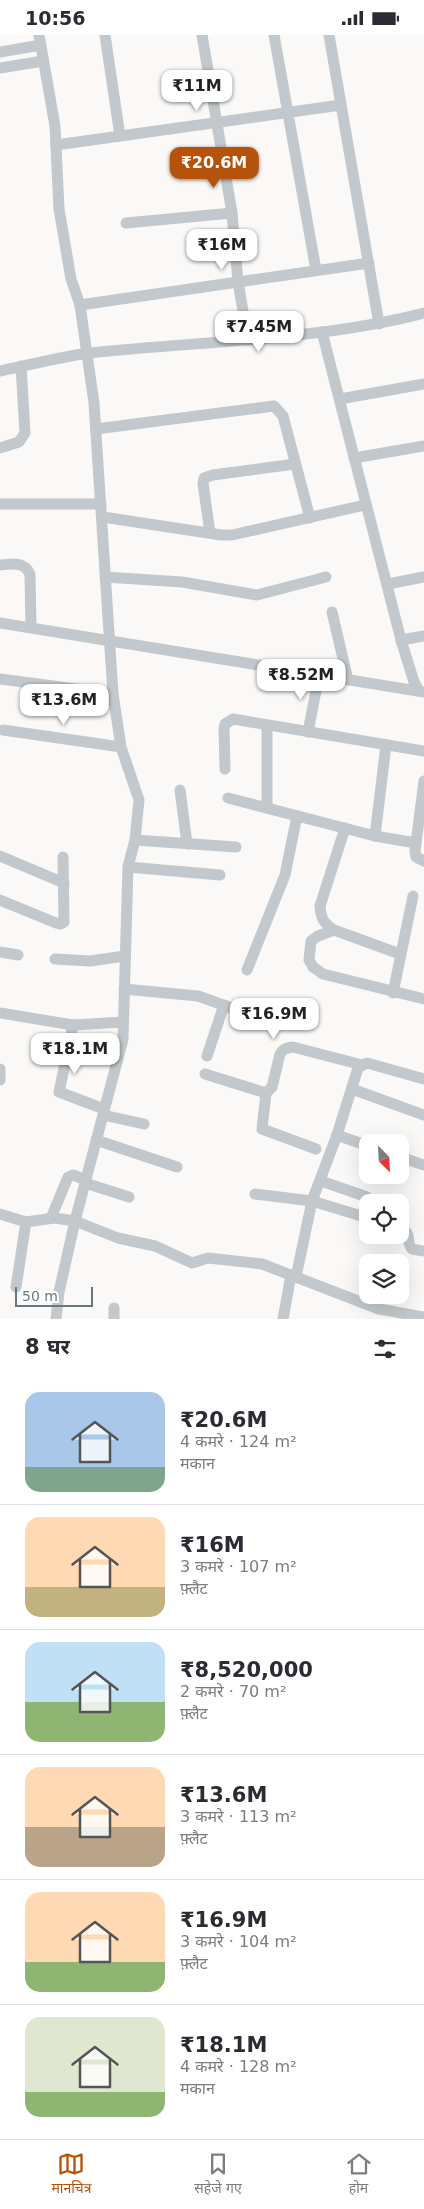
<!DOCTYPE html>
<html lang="hi">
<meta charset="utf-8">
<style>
body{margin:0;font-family:"DejaVu Sans","Noto Sans Devanagari",sans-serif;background:#f7f7f7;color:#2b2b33;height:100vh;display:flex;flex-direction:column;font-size:19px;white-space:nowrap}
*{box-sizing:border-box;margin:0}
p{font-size:16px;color:#7c7c81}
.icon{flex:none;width:28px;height:28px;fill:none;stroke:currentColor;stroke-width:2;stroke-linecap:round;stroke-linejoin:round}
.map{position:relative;height:1284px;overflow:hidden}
.details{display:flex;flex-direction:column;background:#fff;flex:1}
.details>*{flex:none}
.needle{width:32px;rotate:156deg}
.fabs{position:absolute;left:359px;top:1099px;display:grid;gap:10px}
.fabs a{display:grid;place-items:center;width:50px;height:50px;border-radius:10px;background:#fff;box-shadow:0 5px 20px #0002;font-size:25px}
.scale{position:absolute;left:15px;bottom:12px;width:78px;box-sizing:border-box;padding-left:5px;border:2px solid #647a83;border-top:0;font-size:14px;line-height:18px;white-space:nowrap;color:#647a83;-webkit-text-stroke:4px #fff;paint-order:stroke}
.price{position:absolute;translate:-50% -42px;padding:0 11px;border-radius:10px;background:#fff;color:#222;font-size:16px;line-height:32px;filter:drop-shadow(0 1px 2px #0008)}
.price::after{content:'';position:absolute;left:50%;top:30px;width:15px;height:11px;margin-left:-8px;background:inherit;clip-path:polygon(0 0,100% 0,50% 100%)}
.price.selected{background:#b45309;color:#fff}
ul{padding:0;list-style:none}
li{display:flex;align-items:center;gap:15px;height:125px;padding:0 25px}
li+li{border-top:1px solid #e1e1e2}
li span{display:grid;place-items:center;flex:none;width:140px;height:100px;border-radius:15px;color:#555}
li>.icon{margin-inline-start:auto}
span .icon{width:60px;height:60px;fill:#fffc;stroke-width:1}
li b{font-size:21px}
h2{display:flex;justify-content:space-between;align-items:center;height:60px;padding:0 25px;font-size:21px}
.status{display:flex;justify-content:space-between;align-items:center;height:35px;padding:0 25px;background:#fff;direction:ltr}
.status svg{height:14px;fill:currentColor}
.tab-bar{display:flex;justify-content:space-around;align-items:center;height:70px;border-top:1px solid #e1e1e2;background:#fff;font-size:14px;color:#7c7c81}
.tab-bar a{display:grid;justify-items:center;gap:2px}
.tab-bar .selected{color:#b45309}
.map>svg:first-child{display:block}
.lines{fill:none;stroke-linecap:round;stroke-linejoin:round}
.minor{stroke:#c2c8cb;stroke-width:11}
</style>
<div class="status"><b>10:56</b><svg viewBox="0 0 49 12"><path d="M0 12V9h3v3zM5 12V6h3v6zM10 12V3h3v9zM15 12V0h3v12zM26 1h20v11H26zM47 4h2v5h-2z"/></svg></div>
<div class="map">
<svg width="424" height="1284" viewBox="0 0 424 1284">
<rect width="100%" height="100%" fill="#faf9f7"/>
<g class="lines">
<g class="minor">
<polyline points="39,0 55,91 59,174 71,244 80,270 94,368 113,659 121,712 139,765 135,805 128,832 123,1004 75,1186 59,1257 56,1284"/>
<polyline points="105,0 120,101"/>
<polyline points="202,0 232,178 238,247 248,305"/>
<polyline points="274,0 316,235"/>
<polyline points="329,0 379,289"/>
<polyline points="0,17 41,10"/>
<polyline points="0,33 43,26"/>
<polyline points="56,110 341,70"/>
<polyline points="126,188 232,178"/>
<polyline points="80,270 369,228"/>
<polyline points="322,297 401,605 414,647 419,656"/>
<path d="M0,336C29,330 60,322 89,318C201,306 315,306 424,278"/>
<polyline points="340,364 424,349"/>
<polyline points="96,394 274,371 283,381 310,483"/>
<polyline points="0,413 19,407 25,398 21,331"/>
<polyline points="354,423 424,411"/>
<polyline points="0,469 101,469"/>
<polyline points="103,482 221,500 232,500 365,470"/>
<polyline points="210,498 203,448 204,443 213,440 295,429"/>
<path d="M0,530C12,529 24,526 30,539L31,592"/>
<polyline points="105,542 182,547 257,560 326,542"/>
<polyline points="388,549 424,542"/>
<polyline points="332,577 348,645"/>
<polyline points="0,588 424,657"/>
<polyline points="401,605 424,601"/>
<polyline points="0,644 113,659"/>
<polyline points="3,695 121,712"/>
<polyline points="308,697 319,640"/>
<polyline points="225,734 224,694 225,689 233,684 424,716"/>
<polyline points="424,746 415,816 416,822 424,826"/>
<polyline points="180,755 187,809"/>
<polyline points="228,763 375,801 416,808"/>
<polyline points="267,773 267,690"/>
<path d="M345,793L320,871C321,883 323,888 334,895L400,919"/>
<polyline points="375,801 386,710"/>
<polyline points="135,805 236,812"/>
<polyline points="0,821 64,848"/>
<polyline points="128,832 220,840"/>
<polyline points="0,865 56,888 60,889 64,887 63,822"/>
<polyline points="334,895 318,901 311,906 309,925 313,932 323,939 424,964"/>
<polyline points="0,917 18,920"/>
<polyline points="55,924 90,926 125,921"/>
<polyline points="247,935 285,840 297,781"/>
<polyline points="124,954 198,961 268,986"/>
<polyline points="393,958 413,861"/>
<polyline points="0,978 73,990 123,987"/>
<polyline points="73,990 59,1057 104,1074"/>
<polyline points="207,1021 224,970"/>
<polyline points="0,1034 0,1045"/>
<path d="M205,1039L266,1058L272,1052L280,1019C283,1014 286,1013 293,1012L362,1030"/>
<polyline points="352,1054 424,1080"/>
<polyline points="266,1058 262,1094 316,1114"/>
<polyline points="103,1080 144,1089"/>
<polyline points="337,1100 368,1111"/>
<polyline points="96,1105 177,1132"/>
<polyline points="400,1122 424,1130"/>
<polyline points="321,1146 367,1162"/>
<polyline points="85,1148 129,1162"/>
<polyline points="255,1159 312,1166 368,1183"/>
<polyline points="0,1179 26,1187 54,1183 75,1186 118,1203 155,1211 192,1228 208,1223 262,1229 379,1274 424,1282"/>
<polyline points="51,1183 68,1142 73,1140 86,1145"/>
<path d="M400,1193C413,1198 405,1206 412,1214L424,1216"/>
<polyline points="296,1242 312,1166 337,1100 358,1033 367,1028 424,1044"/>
<polyline points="16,1252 26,1187"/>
<polyline points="114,1284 114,1273"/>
<polyline points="283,1284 291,1240"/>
</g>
</g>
</svg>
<div class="fabs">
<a><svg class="needle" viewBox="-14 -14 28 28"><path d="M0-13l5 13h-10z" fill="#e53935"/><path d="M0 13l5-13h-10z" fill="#7c7c81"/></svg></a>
<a><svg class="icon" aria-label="locate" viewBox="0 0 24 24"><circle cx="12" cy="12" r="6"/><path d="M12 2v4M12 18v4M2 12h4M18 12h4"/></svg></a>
<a><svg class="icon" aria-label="layers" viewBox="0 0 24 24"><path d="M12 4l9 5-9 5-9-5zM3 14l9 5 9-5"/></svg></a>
</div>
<div class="scale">50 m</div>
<b class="price" style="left:197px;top:77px">₹11M</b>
<b class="price selected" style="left:214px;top:154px">₹20.6M</b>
<b class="price" style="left:222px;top:236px">₹16M</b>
<b class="price" style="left:259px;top:318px">₹7.45M</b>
<b class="price" style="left:301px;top:666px">₹8.52M</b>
<b class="price" style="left:64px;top:691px">₹13.6M</b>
<b class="price" style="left:274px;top:1005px">₹16.9M</b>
<b class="price" style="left:75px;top:1040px">₹18.1M</b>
</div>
<section class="details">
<h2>8 घर<svg class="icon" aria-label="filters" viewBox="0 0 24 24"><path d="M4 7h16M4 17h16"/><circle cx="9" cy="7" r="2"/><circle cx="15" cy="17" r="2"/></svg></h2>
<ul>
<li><span style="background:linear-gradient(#a9c7e8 75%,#7fa58c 0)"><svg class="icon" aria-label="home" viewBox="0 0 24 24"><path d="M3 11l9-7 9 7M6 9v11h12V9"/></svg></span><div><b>₹20.6M</b><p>4 कमरे · 124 m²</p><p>मकान</p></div></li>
<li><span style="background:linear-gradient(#ffd9b3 70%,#c2b280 0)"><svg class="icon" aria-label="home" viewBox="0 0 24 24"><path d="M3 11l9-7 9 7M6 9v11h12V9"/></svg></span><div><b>₹16M</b><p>3 कमरे · 107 m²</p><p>फ़्लैट</p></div></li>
<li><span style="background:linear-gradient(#bfe0f5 60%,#8fb573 0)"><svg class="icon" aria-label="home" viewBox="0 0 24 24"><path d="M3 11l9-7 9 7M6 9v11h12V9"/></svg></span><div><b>₹8,520,000</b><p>2 कमरे · 70 m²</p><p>फ़्लैट</p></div></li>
<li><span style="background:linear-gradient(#ffd9b3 60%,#b9a48a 0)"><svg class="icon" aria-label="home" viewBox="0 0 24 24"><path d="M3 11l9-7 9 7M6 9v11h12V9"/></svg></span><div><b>₹13.6M</b><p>3 कमरे · 113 m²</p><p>फ़्लैट</p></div></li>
<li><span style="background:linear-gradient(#ffd9b3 70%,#8fb573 0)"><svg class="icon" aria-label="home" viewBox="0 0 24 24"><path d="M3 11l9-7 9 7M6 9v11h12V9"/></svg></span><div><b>₹16.9M</b><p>3 कमरे · 104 m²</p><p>फ़्लैट</p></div></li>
<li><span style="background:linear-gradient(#dfe7d0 75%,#8fb573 0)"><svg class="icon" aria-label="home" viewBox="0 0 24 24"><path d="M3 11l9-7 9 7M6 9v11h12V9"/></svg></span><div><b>₹18.1M</b><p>4 कमरे · 128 m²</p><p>मकान</p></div></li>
</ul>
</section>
<nav class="tab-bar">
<a class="selected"><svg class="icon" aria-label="map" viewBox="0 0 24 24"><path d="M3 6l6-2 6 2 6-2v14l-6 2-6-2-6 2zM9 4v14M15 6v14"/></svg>मानचित्र</a>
<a><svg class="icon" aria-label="saved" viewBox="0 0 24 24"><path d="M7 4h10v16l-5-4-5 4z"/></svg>सहेजे गए</a>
<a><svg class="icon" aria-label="home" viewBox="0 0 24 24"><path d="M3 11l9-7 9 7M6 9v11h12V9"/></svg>होम</a>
</nav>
